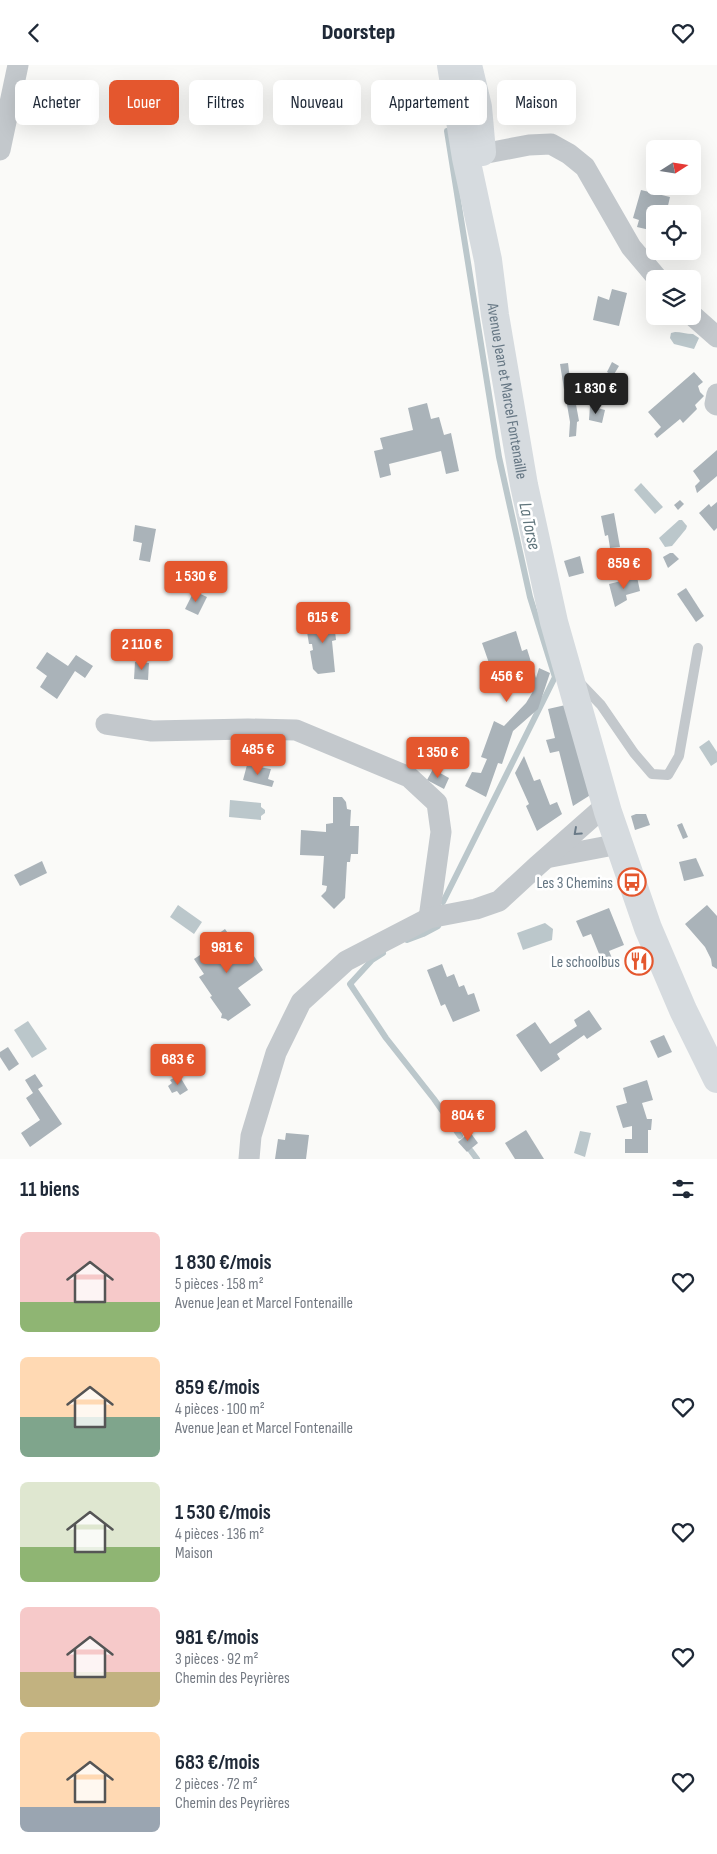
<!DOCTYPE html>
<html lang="fr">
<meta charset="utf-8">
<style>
body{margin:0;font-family:"Sofia Sans Condensed",sans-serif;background:#f6f6f7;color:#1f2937;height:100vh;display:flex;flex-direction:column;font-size:19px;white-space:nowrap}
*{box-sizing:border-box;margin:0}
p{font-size:16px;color:#747a83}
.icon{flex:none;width:28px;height:28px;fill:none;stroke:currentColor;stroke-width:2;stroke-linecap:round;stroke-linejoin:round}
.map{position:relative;height:1094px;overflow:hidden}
.sheet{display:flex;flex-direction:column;background:#fff;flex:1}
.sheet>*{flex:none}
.guide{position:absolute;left:15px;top:15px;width:688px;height:45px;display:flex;gap:10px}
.needle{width:32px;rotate:78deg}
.fabs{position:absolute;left:646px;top:75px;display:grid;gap:10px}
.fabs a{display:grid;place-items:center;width:55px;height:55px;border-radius:8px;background:#fff;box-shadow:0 5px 20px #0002;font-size:25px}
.price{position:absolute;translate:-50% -42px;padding:0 11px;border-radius:5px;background:#e4572e;color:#fff;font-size:16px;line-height:32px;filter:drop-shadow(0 1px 2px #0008)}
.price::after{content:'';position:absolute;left:50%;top:30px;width:15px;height:11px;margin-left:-8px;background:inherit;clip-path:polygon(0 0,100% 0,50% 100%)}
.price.current{background:#222;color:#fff}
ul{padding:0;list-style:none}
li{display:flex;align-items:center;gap:15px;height:125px;padding:0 20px}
li span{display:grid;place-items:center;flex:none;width:140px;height:100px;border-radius:8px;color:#555}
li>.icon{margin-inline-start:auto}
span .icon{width:60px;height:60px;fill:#fffc;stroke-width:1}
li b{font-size:21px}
h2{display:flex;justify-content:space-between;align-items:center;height:60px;padding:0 20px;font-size:21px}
.pill{padding:0 18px;border-radius:8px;background:#fff;box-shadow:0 5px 20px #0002;font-size:18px;line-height:45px}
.pill.current{background:#e4572e;color:#fff}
header{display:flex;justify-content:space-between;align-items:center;height:65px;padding:0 20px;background:#fff;font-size:22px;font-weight:800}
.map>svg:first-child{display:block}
.water{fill:#bbc7cb}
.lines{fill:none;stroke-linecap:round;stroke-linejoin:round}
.stream{stroke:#bbc7cb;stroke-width:6}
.building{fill:#aab3b9}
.lane{stroke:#c3c8cc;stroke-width:10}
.street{stroke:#c3c8cc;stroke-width:21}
.secondary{stroke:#d6dbdf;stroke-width:28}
.oneway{stroke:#6a7a87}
.labels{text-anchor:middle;stroke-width:5;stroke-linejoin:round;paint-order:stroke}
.street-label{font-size:16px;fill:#657683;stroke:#fff}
.poi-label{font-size:16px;fill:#657683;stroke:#fff;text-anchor:end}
.water-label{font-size:18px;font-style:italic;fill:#60757c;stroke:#fff}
</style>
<header><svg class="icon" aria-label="back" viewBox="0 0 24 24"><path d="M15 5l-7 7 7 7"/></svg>Doorstep<svg class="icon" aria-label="heart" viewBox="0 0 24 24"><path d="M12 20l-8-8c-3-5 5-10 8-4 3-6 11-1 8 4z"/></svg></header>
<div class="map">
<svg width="717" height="1094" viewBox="0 0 717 1094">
<rect width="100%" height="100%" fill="#fafaf8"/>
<g class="water">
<path d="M675,267C681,267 686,269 693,269L699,273L694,284L674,279L670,273L671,268Z"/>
<polygon points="641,418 663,442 655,449 634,425"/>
<polygon points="679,455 682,455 687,461 686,464 672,481 665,482 659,473"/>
<polygon points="709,675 717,687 717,697 711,701 699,682"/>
<polygon points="230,735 261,738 261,742 265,745 265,748 261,751 261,755 229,752"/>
<polygon points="178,840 202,857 194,869 170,852"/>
<polygon points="545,858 553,864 552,875 523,885 517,868"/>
<polygon points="28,956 47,984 32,993 14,965"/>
<polygon points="580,1066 591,1068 585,1092 574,1088"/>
</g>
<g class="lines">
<g class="stream">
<polyline points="443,837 555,612 530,532 499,392 447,66"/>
<polyline points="407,875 423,869 438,861"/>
<polyline points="383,888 372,895 350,919 386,973 434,1034 460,1071"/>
<polyline points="471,1086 477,1094"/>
</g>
</g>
<g class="building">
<polygon points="641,125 670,132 666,149 655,149 654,166 637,162 639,155 633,153"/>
<polygon points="612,224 627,228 619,261 593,255 598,231 609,235"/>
<polygon points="612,297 619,301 613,311 607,307"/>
<polygon points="568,298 571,323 564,324 560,299"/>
<polygon points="694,307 703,317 698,321 700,327 704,331 695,340 697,344 683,358 680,354 657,373 654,369 661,362 648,347"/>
<polygon points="566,334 575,334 579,356 577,357 576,371 569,372 570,357"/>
<polygon points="427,338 431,354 439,352 444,370 451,368 459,406 446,409 441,386 389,399 391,410 380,413 374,386 383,384 380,373 413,365 408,343"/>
<polygon points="590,341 605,345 602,358 589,355"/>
<polygon points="717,385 717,411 697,428 695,421 700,416 693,406"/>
<polygon points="680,435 684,439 678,445 674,440"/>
<polygon points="717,437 717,463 714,466 699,448 709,439 711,442"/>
<polygon points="614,448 620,482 610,483 608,470 605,471 601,451"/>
<polygon points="135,460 156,464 150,497 139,495 142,478 133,476"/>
<polygon points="670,488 673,488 679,494 668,503 663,492"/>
<polygon points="580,491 584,508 569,512 564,496"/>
<polygon points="637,512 640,526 626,530 627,535 615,542 609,519"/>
<polygon points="686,523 704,551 696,557 677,529"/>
<polygon points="194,526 207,532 198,550 185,544"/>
<polygon points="333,549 336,575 332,576 335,607 318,609 313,604 310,586 313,585 312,579 309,579 307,567 317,553"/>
<polygon points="516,566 522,586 527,584 536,613 539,603 550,608 538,644 513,666 502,699 498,698 486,732 465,721 472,707 481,708 487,694 481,692 494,656 504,661 526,638 532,628 534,622 529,609 497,621 482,578"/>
<polygon points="47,587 68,601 76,590 93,601 85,613 75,606 57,634 40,622 47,611 36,603"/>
<polygon points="135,597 149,598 148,615 134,614"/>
<polygon points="570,639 592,729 573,741 559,686 550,688 546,675 555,673 548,644"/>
<polygon points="524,691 534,716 540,714 550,740 557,737 562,749 537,766 526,741 529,739 515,708"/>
<polygon points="247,700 271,704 268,714 274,716 272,722 243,715"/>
<polygon points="433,704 449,713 444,724 427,715"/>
<polygon points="333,732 342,732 346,737 347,744 351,745 350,761 359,761 358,789 351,789 350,797 347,797 345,833 334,844 321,831 326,826 327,821 322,820 324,791 300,790 301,765 326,767 326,759 333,758"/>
<polygon points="636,749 646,749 650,760 635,765 631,751"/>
<polygon points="682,758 688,772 683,774 677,760"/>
<polygon points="696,793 704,811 684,816 679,797"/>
<polygon points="42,796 47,808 20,821 14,810"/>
<polygon points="707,840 717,851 717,904 712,901 711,894 705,882 685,859"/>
<polygon points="609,843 624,880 609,886 614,898 604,901 591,869 583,872 576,856"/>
<polygon points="225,864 245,893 252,888 263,905 238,923 251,940 228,956 226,954 221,953 222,949 210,932 212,931 199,912 204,909 194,894 206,886 202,880"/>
<polygon points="442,899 447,912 454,909 459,922 464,920 468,930 474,928 480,946 453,957 445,939 441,941 427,905"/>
<polygon points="589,945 602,964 587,974 584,970 557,989 560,994 541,1007 516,970 535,957 550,979 577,961 574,955"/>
<polygon points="664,970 672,987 658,993 650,976"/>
<polygon points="8,982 19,999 9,1006 0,992 0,987"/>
<polygon points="35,1009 43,1021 38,1024 62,1059 30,1082 21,1068 40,1055 26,1033 33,1028 25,1015"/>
<polygon points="179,1010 188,1025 180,1030 177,1026 172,1028 168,1021 172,1018 170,1015"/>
<polygon points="647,1015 653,1035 642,1038 647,1054 652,1054 651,1065 648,1065 648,1088 625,1088 625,1074 632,1074 632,1061 623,1063 616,1041 627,1038 623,1023"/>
<polygon points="526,1065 544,1094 515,1094 505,1078"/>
<polygon points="470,1067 478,1078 467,1087 458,1077"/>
<polygon points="286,1068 309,1070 306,1094 275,1094 278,1074 285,1075"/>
</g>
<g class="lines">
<g class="lane">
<polyline points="395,54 458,45"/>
<polyline points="578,616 601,640 634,688 652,709 668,710 679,691 698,583"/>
</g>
<g class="street">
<polyline points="0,85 18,0"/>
<polyline points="482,89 529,80 551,79 569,89 585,102 631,182 658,214"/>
<polyline points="692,250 717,272"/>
<polyline points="717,329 715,339 717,340"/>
<polyline points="106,659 152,666 248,664 296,665 409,712 437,738 441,767 429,853"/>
<polyline points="551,792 619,779"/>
<polyline points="249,1094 251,1071 276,988 301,937 346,896 429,853 476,844 499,836 537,801 606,740"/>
</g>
<g class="secondary">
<path id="s1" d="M451,0L466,93L488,195L495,250L524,420L554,557L608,747L648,863L683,945L717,1014"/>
<polyline points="468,0 478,42 482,87"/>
</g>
</g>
<defs><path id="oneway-chevron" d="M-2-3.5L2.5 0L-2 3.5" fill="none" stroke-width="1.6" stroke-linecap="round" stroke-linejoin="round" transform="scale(1.25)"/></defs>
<use class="oneway" href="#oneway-chevron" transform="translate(577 767) rotate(138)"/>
<defs>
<g id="bus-ring" transform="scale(1.4375)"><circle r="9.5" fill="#fff" stroke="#e4572e" stroke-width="1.5"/><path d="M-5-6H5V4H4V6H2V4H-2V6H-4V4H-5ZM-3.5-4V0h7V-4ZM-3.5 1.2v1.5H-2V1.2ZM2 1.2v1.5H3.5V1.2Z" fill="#e4572e"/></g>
<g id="restaurant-ring" transform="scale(1.4375)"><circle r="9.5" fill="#fff" stroke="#e4572e" stroke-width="1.5"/><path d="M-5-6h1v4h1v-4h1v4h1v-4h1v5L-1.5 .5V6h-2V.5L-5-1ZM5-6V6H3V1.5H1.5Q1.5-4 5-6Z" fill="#e4572e"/></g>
</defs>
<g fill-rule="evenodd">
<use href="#bus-ring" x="632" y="817"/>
<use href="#restaurant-ring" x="639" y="896"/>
</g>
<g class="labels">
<g class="street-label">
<text dy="6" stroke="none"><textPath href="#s1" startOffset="331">Avenue Jean et Marcel Fontenaille</textPath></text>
</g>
<g class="poi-label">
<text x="613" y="823">Les 3 Chemins</text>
<text x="620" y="902">Le schoolbus</text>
</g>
<g class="water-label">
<text transform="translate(530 461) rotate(78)" y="6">La Torse</text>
</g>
</g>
</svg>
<div class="fabs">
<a><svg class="needle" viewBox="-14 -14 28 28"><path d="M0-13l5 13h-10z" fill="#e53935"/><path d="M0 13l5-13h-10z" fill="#747a83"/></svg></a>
<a><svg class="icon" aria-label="locate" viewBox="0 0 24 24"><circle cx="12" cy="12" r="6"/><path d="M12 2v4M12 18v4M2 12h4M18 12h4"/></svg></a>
<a><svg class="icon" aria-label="layers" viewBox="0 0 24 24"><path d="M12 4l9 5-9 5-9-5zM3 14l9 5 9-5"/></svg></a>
</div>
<b class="price current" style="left:596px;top:350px">1 830 €</b>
<b class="price" style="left:624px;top:525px">859 €</b>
<b class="price" style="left:196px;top:538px">1 530 €</b>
<b class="price" style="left:323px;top:579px">615 €</b>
<b class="price" style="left:142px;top:606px">2 110 €</b>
<b class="price" style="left:507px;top:638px">456 €</b>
<b class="price" style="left:258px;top:711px">485 €</b>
<b class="price" style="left:438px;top:714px">1 350 €</b>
<b class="price" style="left:227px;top:909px">981 €</b>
<b class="price" style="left:178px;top:1021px">683 €</b>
<b class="price" style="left:468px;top:1077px">804 €</b>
<div class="guide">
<a class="pill">Acheter</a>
<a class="pill current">Louer</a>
<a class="pill">Filtres</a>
<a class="pill">Nouveau</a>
<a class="pill">Appartement</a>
<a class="pill">Maison</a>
</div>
</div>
<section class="sheet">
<h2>11 biens<svg class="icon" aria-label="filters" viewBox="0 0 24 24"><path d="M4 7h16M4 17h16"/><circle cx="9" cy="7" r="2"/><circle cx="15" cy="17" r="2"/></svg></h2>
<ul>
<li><span style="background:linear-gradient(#f6c9c9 70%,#8fb573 0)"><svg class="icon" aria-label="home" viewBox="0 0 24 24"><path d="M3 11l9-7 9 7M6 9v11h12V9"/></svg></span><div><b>1 830 €/mois</b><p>5 pièces · 158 m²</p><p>Avenue Jean et Marcel Fontenaille</p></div><svg class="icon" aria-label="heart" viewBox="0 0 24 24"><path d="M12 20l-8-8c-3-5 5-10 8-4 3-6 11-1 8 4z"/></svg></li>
<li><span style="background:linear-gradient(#ffd9b3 60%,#7fa58c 0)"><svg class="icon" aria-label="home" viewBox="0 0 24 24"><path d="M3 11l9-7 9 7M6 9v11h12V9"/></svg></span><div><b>859 €/mois</b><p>4 pièces · 100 m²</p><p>Avenue Jean et Marcel Fontenaille</p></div><svg class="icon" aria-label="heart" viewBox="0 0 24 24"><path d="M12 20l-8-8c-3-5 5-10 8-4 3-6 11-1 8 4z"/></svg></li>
<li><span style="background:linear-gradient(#dfe7d0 65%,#8fb573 0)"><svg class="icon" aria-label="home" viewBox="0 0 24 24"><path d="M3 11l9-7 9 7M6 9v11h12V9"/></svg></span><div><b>1 530 €/mois</b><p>4 pièces · 136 m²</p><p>Maison</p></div><svg class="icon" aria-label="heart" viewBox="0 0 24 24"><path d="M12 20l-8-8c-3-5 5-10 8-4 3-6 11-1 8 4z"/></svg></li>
<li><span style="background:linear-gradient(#f6c9c9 65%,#c2b280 0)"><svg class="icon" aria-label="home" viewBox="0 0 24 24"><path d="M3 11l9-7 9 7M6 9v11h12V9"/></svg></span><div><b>981 €/mois</b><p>3 pièces · 92 m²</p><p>Chemin des Peyrières</p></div><svg class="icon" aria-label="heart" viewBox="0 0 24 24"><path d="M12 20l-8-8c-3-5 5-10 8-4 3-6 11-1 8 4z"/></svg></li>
<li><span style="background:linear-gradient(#ffd9b3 75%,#9aa5b1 0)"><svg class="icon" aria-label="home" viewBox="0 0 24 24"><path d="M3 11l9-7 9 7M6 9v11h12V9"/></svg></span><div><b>683 €/mois</b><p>2 pièces · 72 m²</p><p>Chemin des Peyrières</p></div><svg class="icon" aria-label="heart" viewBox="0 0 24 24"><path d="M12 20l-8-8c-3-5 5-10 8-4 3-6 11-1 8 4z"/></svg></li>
</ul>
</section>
